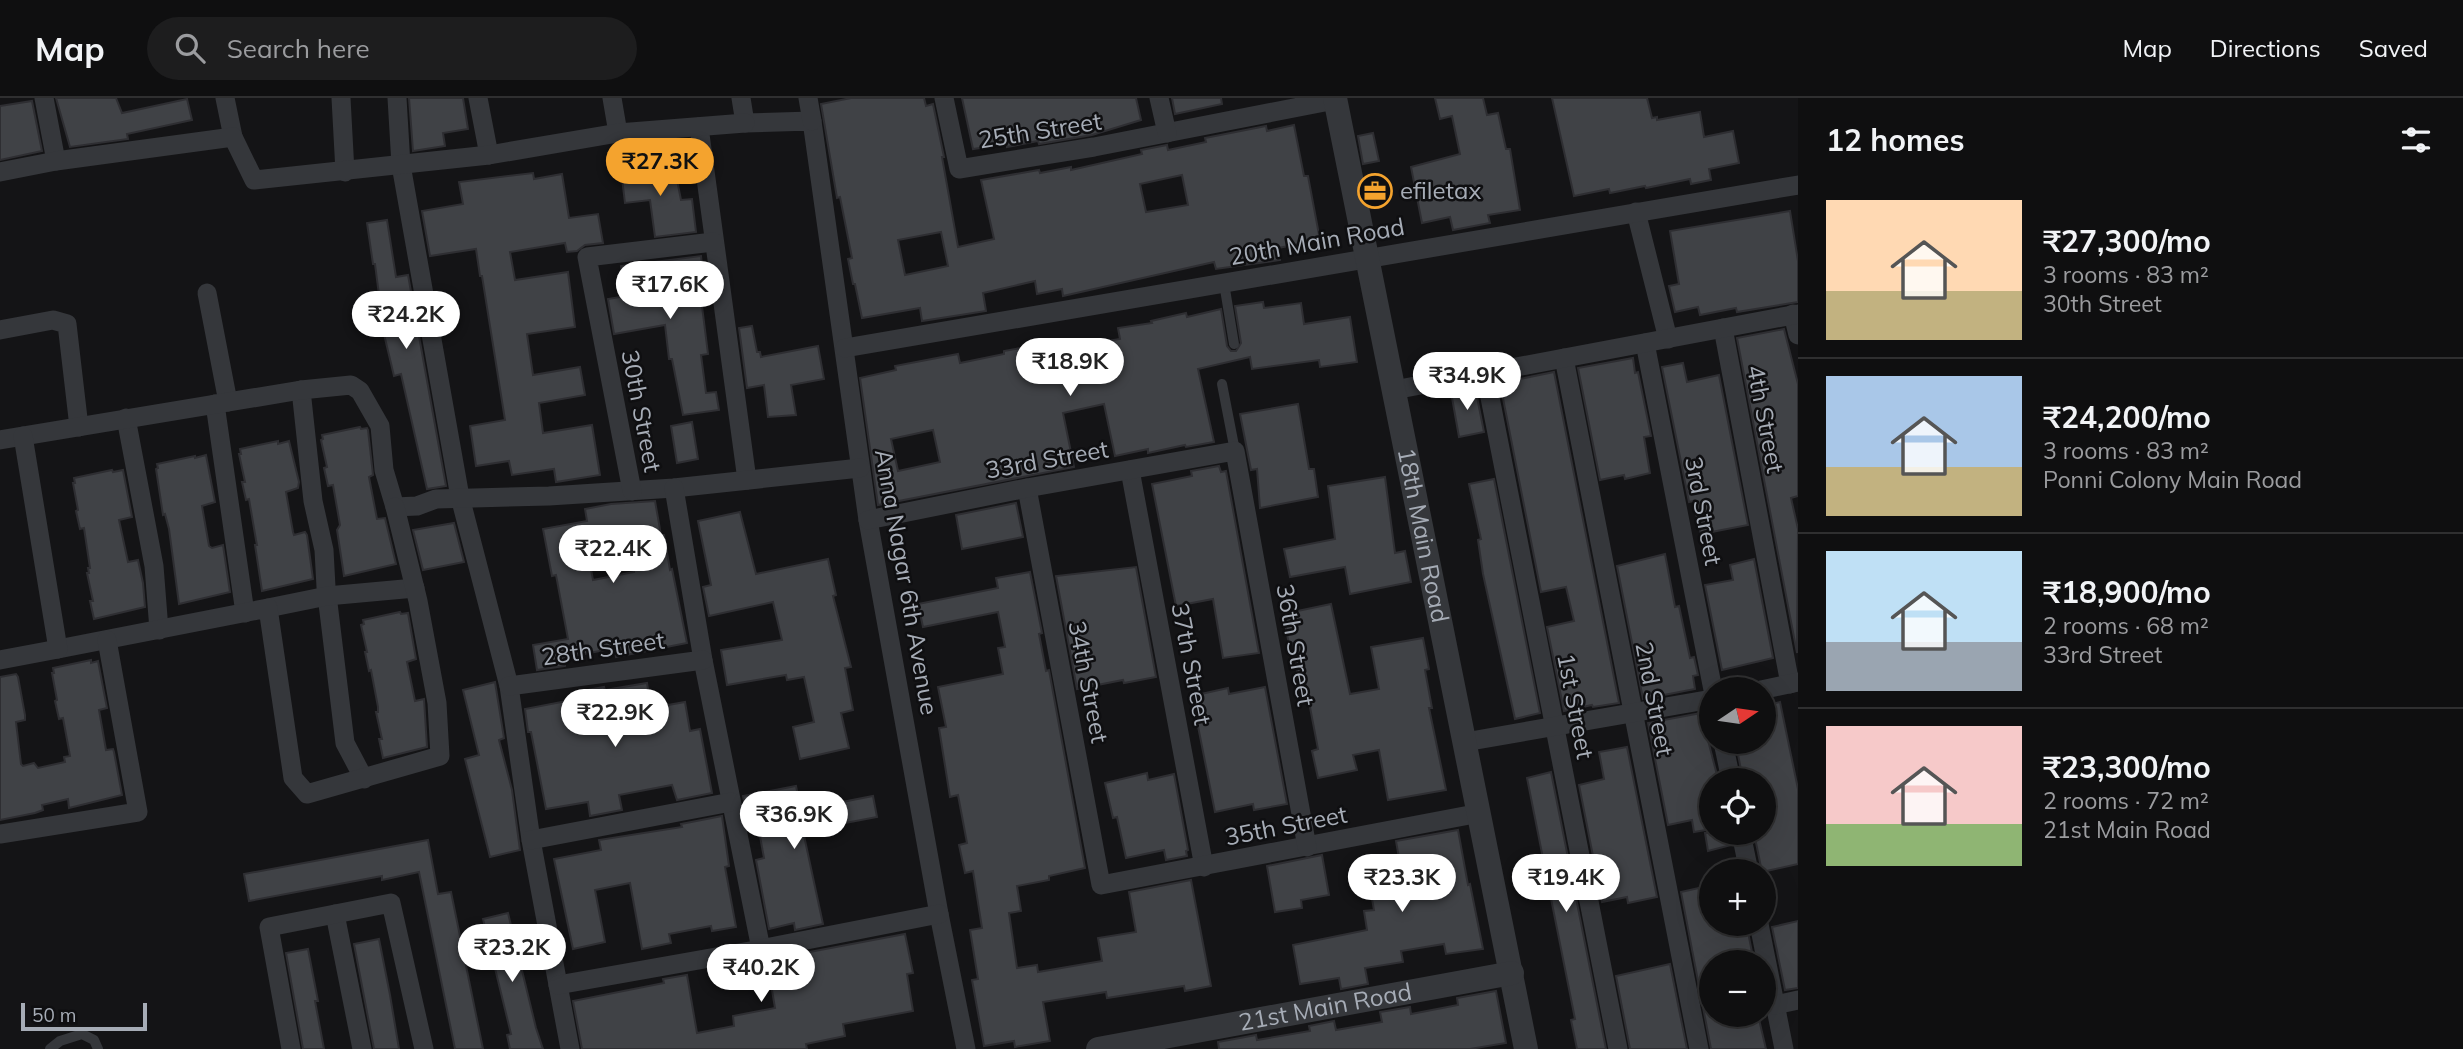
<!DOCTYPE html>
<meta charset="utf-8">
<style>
body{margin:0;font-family:Mulish,sans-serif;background:#1d1d1e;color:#f1f3f6;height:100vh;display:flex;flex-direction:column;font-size:26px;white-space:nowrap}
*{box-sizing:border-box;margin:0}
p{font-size:23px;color:#9b9c9f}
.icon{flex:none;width:38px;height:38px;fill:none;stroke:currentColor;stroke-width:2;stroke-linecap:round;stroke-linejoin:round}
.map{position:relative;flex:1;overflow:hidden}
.details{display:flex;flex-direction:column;background:#0f0f10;width:665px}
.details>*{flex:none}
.needle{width:46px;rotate:77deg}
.tools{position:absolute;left:1699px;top:579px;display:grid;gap:14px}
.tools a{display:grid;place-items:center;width:77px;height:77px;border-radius:50%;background:#0f0f10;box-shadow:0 7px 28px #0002,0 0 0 2px #2f2f30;font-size:35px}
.scale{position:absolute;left:21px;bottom:18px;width:126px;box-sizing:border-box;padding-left:7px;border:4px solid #a6acb6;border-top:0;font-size:19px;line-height:24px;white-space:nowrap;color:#a6acb6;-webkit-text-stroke:5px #0f0f11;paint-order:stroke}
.price{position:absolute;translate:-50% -60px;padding:0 16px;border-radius:24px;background:#fff;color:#222;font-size:23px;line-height:46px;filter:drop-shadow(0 2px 4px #0008)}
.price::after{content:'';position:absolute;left:50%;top:42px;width:21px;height:16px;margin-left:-10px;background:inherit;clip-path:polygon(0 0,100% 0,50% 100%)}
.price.current{background:#f4a32e;color:#111}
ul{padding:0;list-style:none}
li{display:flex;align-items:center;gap:21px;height:175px;padding:0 28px}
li+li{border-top:2px solid #2f2f30}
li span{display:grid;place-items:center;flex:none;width:196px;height:140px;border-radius:0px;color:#555}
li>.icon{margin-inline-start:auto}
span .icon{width:84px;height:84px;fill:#fffc;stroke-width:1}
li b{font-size:30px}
h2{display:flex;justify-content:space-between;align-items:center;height:84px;padding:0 28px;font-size:30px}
header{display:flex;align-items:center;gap:42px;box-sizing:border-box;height:98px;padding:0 35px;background:#0f0f10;border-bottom:2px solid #2f2f30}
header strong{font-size:33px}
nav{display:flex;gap:38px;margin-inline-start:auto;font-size:24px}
.search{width:490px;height:63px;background:#1d1d1e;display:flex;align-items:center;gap:18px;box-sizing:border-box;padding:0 24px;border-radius:38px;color:#9b9c9f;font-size:26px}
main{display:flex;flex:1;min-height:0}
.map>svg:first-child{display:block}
.building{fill:#404246;stroke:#2e2e32;stroke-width:2;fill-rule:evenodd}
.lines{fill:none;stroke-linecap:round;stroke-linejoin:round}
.service{stroke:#35373b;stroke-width:10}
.minor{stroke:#35373b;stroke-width:19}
.tertiary{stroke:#35373b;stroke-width:24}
.labels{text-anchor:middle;stroke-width:5;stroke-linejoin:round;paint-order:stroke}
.street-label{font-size:24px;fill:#a6acb6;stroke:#0f0f11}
.poi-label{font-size:24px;fill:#a6acb6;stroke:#0f0f11;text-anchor:start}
</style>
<header>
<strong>Map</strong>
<div class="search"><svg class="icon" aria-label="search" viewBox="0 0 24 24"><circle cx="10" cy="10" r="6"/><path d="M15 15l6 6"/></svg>Search here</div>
<nav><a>Map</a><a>Directions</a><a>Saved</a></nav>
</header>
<main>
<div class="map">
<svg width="1798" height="951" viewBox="0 0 1798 951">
<rect width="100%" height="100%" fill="#141416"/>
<g class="building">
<polygon points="56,0 116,0 122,15 187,1 192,22 127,36 128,41 70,49"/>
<polygon points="409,0 463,0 468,31 443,35 445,48 413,53"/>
<path d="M851,0H924L926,8L933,6L944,59H942L958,149L994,141L981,82L1039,72L1040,75L1071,69V72L1142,56L1141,52L1167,47L1168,52L1206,44L1205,40L1266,28L1267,33L1294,27L1304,78H1308L1320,142L1278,150L1280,162L1216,171L1214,164L1063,198L1062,191L1037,196L1035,183L983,195L986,213L922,223L920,210L862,220L855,186H853L848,161L852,160L840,99L837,100L821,6ZM1182,77L1188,107L1146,114L1140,86ZM941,134L948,168L905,177L898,142Z"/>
<polygon points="962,0 1136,0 1141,22 1092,37 1039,46 1038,43 1007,49 1007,46 973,51"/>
<polygon points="1172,0 1221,0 1222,6 1175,16"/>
<polygon points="1435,0 1483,0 1487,17 1498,15 1506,51 1510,51 1520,112 1488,117 1490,125 1453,132 1450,119 1422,125 1411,69 1460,56 1452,18 1440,21"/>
<polygon points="1552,0 1647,0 1652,20 1657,19 1657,22 1700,14 1704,39 1733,33 1739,65 1709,71 1711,82 1691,86 1690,81 1646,90 1645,88 1610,95 1609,91 1574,98"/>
<polygon points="32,3 42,53 0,62 0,8"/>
<polygon points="1373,35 1379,63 1363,66 1358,38"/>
<polygon points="673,62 681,102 692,101 696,134 655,139 650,102 625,105 621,72 657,68 656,65"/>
<polygon points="533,75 534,81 562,76 569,120 598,116 603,145 585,147 577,153 567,154 565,145 510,154 515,182 568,174 575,229 527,236 533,277 580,269 585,297 539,305 543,335 592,327 600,377 556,384 554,371 512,377 509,363 476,368 470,328 505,322 482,178 480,178 476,151 430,158 422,113 463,106 459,84"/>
<polygon points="1790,113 1798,163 1798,204 1737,214 1736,210 1700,217 1698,209 1675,214 1669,188 1679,186 1670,133"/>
<polygon points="387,122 396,179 408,177 446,388 427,391 401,276 394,278 384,236 375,166 373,166 367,125"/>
<polygon points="701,158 703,175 698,176 708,256 701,257 706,295 716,294 719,312 683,317 672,261 669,261 665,227 614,236 608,201 626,198 621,168"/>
<path d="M1263,204L1264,210L1301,205L1304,226L1350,219L1357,264L1320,269L1319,262L1252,271L1250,259L1198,271L1214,344L1186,349L1185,347L1148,355V351L1115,358L1104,306L1063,315L1074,369L878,407L860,280L896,272L895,268L958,256L960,265L1004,256V253L1037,247L1038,254L1120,241L1118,230L1152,225L1151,223L1186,215L1187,219L1221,211L1227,248L1231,253H1236L1241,245L1235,208ZM933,332L940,364L898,373L891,341Z"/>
<polygon points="752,228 757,254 760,254 761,259 818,248 824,281 791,287 796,317 768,319 764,287 747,290 739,230"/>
<polygon points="1784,231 1798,286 1798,398 1791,400 1798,431 1797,555 1737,240"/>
<polygon points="1633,260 1635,275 1638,274 1651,338 1644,339 1650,375 1625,381 1624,377 1600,382 1578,270"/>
<polygon points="1683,265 1687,284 1719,277 1748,427 1701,436 1693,403 1689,404 1662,269"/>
<polygon points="1554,274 1619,605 1593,609 1592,607 1564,613 1547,529 1574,523 1566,489 1541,494 1500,285"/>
<polygon points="1475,289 1484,334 1459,339 1451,294"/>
<polygon points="1298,306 1309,371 1314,371 1318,399 1260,410 1257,371 1251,372 1240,316"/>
<polygon points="692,324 698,361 677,365 671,328"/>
<polygon points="360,329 361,331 367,330 368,332 373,377 369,379 377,421 385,420 396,466 344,478 337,432 340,427 333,387 328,388 324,370 327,369 321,342 323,341 322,337"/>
<polygon points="278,343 278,346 289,343 299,384 298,390 286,394 293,434 294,437 305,434 307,437 313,481 262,493 255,447 257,447 256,442 249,401 246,402 242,384 245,384 239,356 241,356 240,351"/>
<polygon points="206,357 215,404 202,408 209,448 212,450 223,447 230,494 179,506 169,431 165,416 163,417 156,371 158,370 157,366 195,358 195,360"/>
<polygon points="1219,368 1221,374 1226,373 1259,555 1223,560 1213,501 1176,508 1152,386 1192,378 1191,373"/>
<polygon points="112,372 113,374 123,372 132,419 119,422 128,464 138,462 143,485 145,509 94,521 90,503 93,503 87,475 89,475 88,470 90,470 84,430 80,431 76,413 78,412 73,385 75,385 74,380"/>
<polygon points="1385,379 1395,455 1405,453 1411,484 1350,496 1345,469 1290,479 1284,451 1335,441 1328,388"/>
<polygon points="1494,381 1540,615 1515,621 1483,476 1478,442 1481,441 1469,386"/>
<path d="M655,403L661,437H664L670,472L672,471L687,545L616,559L615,550L564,560L565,568L537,572L533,547L568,541L556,477L552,478L543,431L587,423L585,411L611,406ZM627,436L634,474L593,482L586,444Z"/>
<polygon points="1016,405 1023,439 962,451 956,417"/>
<polygon points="740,414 756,476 828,461 836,497 833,498 851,569 845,570 853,612 841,615 849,650 800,661 793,629 814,624 804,579 787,582 786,577 727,587 721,552 782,542 773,504 709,518 703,489 711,487 698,423"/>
<polygon points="454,425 464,464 423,472 413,432"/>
<polygon points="1665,456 1675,509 1679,508 1690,560 1694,559 1698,577 1693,578 1695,591 1643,601 1617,468"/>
<polygon points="1754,461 1773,560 1722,572 1705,487 1733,482 1730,467"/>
<polygon points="1136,469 1156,579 1124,585 1123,582 1077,591 1056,478"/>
<polygon points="1030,474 1042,535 1039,536 1046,573 1049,572 1085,770 1049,778 1049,782 1017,788 1021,813 1009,815 1017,870 1037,867 1038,874 1102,863 1098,840 1136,834 1129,794 1191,782 1211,888 1185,893 1184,888 1107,900 1106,894 1043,904 1050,943 1015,949 1014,943 984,948 972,882 978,881 970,832 982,830 973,773 965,775 959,747 967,745 958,697 950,699 939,630 946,629 938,589 1003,576 998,550 1005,549 998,514 923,529 918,506 998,490 996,480"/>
<polygon points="1331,506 1350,596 1379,591 1371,549 1423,540 1429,571 1425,572 1432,610 1429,610 1446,692 1388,702 1379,652 1353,657 1357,672 1318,680 1312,653 1318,651 1305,583 1299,584 1293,545 1289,546 1283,516"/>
<polygon points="400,514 401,516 408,515 416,561 407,564 415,603 424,601 427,649 383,660 379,641 382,641 376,614 378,614 378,609 371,572 369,573 365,554 367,554 361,527 364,526 363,522"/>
<polygon points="91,562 91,565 98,563 107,610 99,612 106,652 113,651 114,654 122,697 69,710 68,701 42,707 43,712 35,715 0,722 0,579 16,576 18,579 25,617 25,622 16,624 21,666 23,668 34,665 38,670 65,664 64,659 70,658 63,620 59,621 55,603 57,602 52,575 54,575 53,570"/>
<polygon points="495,584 504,640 499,642 512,692 520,752 490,759 465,661 479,657 463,592"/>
<polygon points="647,585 651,610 685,604 690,633 700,631 712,695 677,702 672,687 619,697 622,712 590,718 588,704 546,711 531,634 528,634 525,611 572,602 571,595 604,589 605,592"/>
<polygon points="1265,589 1287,706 1254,712 1253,706 1215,714 1192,598 1228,590 1229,596"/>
<polygon points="1780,604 1798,691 1798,766 1762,774 1754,735 1764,735 1764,682 1743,682 1736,646 1764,644 1764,608"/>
<polygon points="1701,615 1718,681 1712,682 1712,731 1694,734 1692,722 1668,727 1648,625"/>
<polygon points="1627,649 1657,799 1628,805 1627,799 1602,804 1579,687 1604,681 1599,654"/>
<polygon points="1551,674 1606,951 1577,951 1571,922 1575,921 1527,680"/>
<polygon points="1147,675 1148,682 1174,676 1188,752 1186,753 1187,758 1166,762 1164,752 1126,760 1117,719 1113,720 1105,685"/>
<polygon points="796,688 801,712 873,698 877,719 803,733 823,826 795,832 794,825 769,831 756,762 764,760 757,722 748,724 743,698"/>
<polygon points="722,718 729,768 725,769 736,829 712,833 711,828 669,836 671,845 642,851 630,785 595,792 605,844 573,851 554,761 601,752 599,742 682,729 681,726"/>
<polygon points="1458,732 1468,787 1470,786 1483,851 1446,856 1444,846 1401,853 1403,864 1365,870 1368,886 1341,891 1339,880 1300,886 1293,847 1367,832 1364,813 1374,812 1367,772 1400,766 1396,743"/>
<polygon points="1705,735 1729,735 1731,747 1708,753"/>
<polygon points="428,742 438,796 451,794 483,951 455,951 419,774 382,782 382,778 249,803 244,776"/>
<polygon points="1322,757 1329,797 1301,802 1302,810 1275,814 1267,768"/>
<polygon points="1712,787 1712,826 1739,826 1741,835 1748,834 1752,854 1713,861 1712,917 1758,917 1766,951 1711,951 1681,794"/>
<polygon points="508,815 536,930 543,951 510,951 507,937 511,936 483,821"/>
<polygon points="1798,823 1798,890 1785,892 1772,829"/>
<polygon points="905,836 913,875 907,876 913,913 843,926 845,938 806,946 807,951 582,951 573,903 664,885 663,881 687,877 697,935 734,928 733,918 775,910 767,862"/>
<polygon points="379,841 390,897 399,951 374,951 354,846"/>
<polygon points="308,851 318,903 315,903 324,951 303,951 286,855"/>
<polygon points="1670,866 1687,951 1630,951 1616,878"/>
<polygon points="1496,893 1506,945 1470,951 1219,951 1218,944 1256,937 1257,942 1310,933 1309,928 1334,923 1336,932 1382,924 1380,914 1410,909 1411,916 1458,907 1457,900"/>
</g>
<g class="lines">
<g class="service">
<polyline points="1224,185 1234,246"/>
<polyline points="1222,286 1235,353"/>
<polyline points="50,951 60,943 82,936 94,942 98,951"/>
</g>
<g class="minor">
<polyline points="44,0 56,63"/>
<polyline points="225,0 233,39"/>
<polyline points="341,0 345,74"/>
<polyline points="397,0 401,67 460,399 509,588 531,742 570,951"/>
<polyline points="478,0 489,57"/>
<polyline points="612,0 618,35"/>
<polyline points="741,0 745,25 812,23 868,422 939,816 966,951"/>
<polyline points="808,0 812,23"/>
<polyline points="944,0 959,71 1094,49 1335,2"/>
<polyline points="1159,0 1167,35"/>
<polyline points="699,29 747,382"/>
<polyline points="0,74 56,63 233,39 254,82 489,57 618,35 745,25"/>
<polyline points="1636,114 1668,241"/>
<polyline points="207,195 228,304"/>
<polyline points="1793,216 1798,237"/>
<polyline points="1723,230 1790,586"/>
<polyline points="0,232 53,222 67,226 79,329"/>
<polyline points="1645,245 1713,592"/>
<polyline points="845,250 1798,87"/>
<polyline points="1564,260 1699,951"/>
<polyline points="1485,274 1618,951"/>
<polyline points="301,292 313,403 324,452 326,489 345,645 364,681"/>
<polyline points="1394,292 1798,216"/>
<polyline points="215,306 245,515"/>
<polyline points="126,320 154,468 159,532"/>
<polyline points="0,342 301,292 351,287 360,293 380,328 384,372 395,409 417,408 436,401 549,398 674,390 860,370"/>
<polyline points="1130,372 1204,769"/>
<polyline points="674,390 703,562 761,851"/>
<polyline points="1027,390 1101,787 1480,715"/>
<polyline points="632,393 587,159 713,144"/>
<polyline points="868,422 1027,390 1235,353 1307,749"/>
<polyline points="268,510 327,498 415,490"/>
<polyline points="58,551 268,510 293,680 307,696 440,658 437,605 418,503 395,409"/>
<polyline points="0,562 58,551 23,338"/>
<polyline points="509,588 703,562"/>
<polyline points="1761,592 1798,584"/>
<polyline points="1465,644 1712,601"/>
<polyline points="1723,644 1731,682"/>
<polyline points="1741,735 1749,774"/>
<polyline points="0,736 138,714 107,542"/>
<polyline points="531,742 731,704"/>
<polyline points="335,816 362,951"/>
<polyline points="1759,826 1784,951"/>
<polyline points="558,887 761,851 939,816"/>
<polyline points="1775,907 1798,902"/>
<polyline points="291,951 269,829 391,805 424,951"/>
</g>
<g class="tertiary">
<path id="s1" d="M1335,0L1526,951"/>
<path id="s2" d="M1098,951L1512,875"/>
</g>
</g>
<defs>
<g id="office-ring" transform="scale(1.75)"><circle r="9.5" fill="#0f0f11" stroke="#f4a32e" stroke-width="1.5"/><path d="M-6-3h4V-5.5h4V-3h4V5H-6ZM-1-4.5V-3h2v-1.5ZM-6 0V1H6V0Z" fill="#f4a32e"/></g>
</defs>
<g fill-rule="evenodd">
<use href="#office-ring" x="1375" y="93"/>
</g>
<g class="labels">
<g class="street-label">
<text transform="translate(1040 33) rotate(-9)" y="8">25th Street</text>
<text transform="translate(1317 144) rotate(-10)" y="8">20th Main Road</text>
<text transform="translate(641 313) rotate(79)" y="8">30th Street</text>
<text transform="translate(1765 321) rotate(79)" y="8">4th Street</text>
<text transform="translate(1047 362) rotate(-10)" y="8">33rd Street</text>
<text transform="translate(1703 413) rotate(79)" y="8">3rd Street</text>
<text dy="8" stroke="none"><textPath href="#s1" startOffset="446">18th Main Road</textPath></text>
<text transform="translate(906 484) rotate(80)" y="8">Anna Nagar 6th Avenue</text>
<text transform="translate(1295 547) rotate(80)" y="8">36th Street</text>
<text transform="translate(603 551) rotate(-8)" y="8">28th Street</text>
<text transform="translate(1191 566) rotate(79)" y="8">37th Street</text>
<text transform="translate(1088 584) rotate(79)" y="8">34th Street</text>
<text transform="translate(1654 601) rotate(79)" y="8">2nd Street</text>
<text transform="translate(1575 608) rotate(79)" y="8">1st Street</text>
<text transform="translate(1286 728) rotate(-11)" y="8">35th Street</text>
<text dy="8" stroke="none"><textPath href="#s2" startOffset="231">21st Main Road</textPath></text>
</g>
<g class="poi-label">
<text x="1400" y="101">efiletax</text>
</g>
</g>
</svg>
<div class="tools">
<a><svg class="needle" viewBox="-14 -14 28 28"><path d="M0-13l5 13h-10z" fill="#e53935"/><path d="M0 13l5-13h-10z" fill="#9b9c9f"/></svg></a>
<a><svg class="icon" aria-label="locate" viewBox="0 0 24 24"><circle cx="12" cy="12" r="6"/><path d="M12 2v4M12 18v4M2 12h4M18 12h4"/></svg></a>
<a>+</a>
<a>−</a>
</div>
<div class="scale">50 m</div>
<b class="price current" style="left:660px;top:100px">₹27.3K</b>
<b class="price" style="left:670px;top:223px">₹17.6K</b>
<b class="price" style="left:406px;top:253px">₹24.2K</b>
<b class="price" style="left:1070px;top:300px">₹18.9K</b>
<b class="price" style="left:1467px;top:314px">₹34.9K</b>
<b class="price" style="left:613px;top:487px">₹22.4K</b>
<b class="price" style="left:615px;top:651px">₹22.9K</b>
<b class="price" style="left:794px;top:753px">₹36.9K</b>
<b class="price" style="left:1402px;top:816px">₹23.3K</b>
<b class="price" style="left:1566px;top:816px">₹19.4K</b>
<b class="price" style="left:512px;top:886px">₹23.2K</b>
<b class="price" style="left:761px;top:906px">₹40.2K</b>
</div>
<section class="details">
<h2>12 homes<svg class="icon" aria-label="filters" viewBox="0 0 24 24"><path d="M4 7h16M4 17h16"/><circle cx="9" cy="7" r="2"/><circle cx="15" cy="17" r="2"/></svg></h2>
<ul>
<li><span style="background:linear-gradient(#ffd9b3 65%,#c2b280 0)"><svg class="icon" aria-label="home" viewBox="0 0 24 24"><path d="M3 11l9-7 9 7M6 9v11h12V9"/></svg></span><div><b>₹27,300/mo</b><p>3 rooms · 83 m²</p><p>30th Street</p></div></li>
<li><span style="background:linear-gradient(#a9c7e8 65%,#c2b280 0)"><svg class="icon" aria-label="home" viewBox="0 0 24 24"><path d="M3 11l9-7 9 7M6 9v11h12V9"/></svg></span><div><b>₹24,200/mo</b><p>3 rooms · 83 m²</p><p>Ponni Colony Main Road</p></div></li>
<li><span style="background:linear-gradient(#bfe0f5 65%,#9aa5b1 0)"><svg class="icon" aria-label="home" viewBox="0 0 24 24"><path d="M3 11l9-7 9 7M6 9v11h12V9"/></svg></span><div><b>₹18,900/mo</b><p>2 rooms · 68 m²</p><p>33rd Street</p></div></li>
<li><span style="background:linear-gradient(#f6c9c9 70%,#8fb573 0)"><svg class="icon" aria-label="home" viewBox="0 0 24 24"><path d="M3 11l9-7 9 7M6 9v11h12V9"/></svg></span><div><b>₹23,300/mo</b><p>2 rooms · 72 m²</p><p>21st Main Road</p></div></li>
</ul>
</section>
</main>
